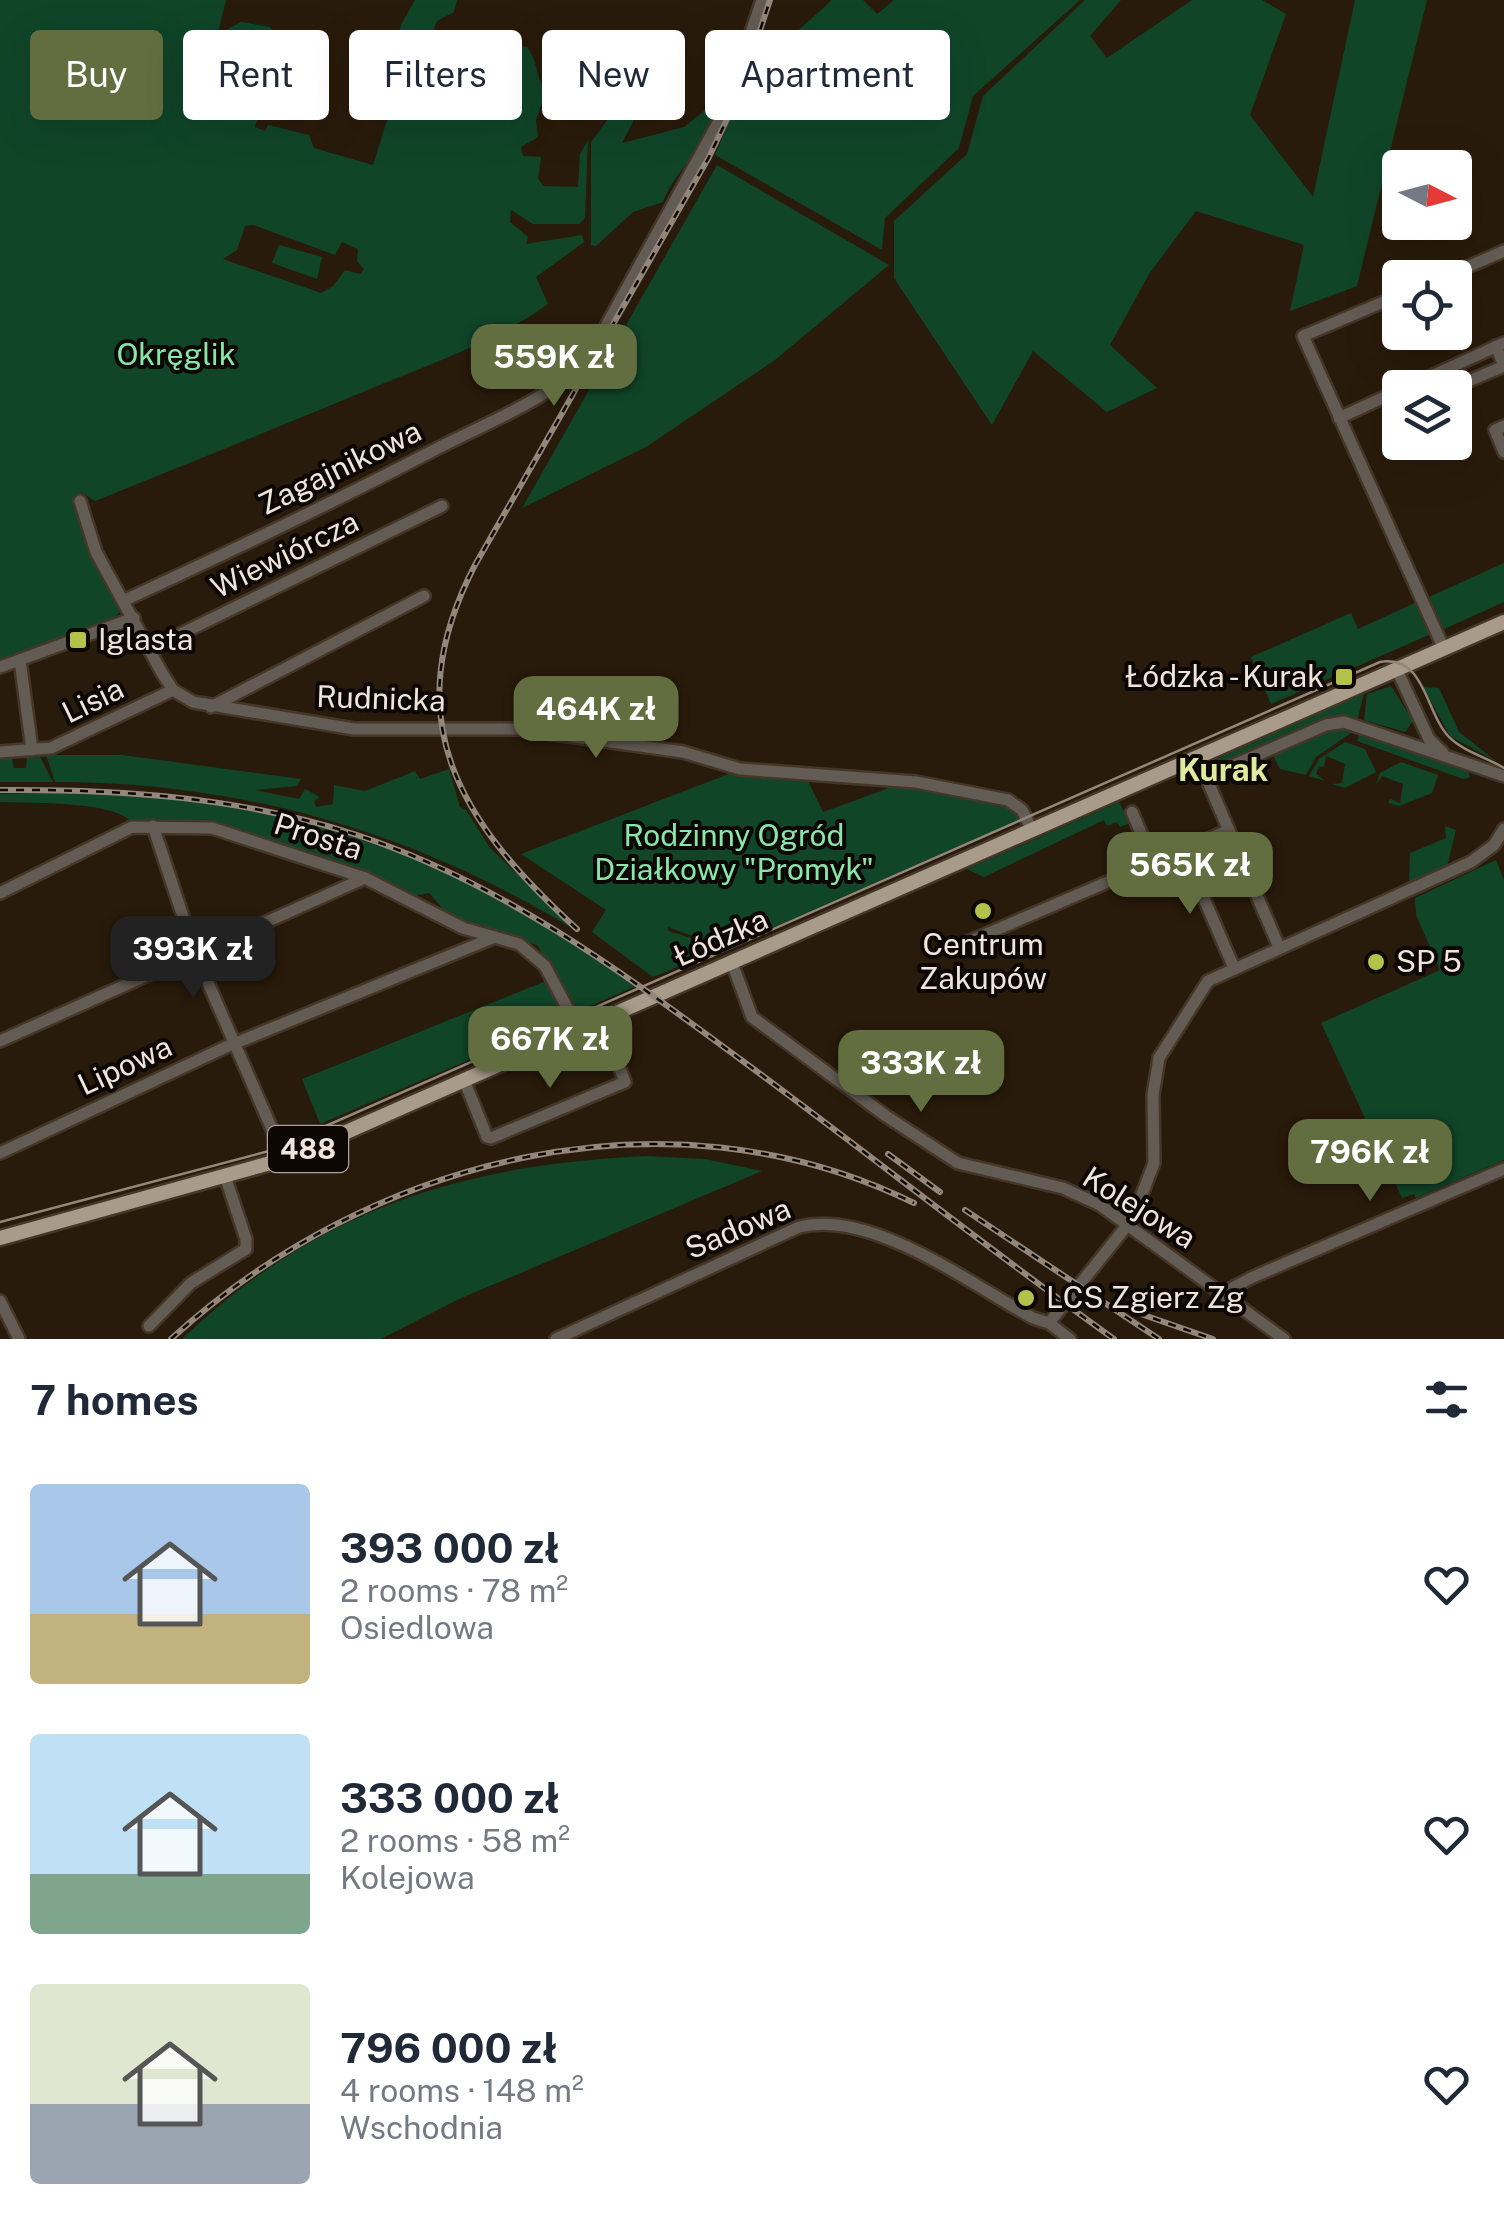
<!DOCTYPE html>
<meta charset="utf-8">
<style>
body{margin:0;font-family:"Public Sans",sans-serif;background:#f6f6f7;color:#1f2937;height:100vh;display:flex;flex-direction:column;font-size:38px;white-space:nowrap}
*{box-sizing:border-box;margin:0}
p{font-size:32px;color:#747a83}
.icon{flex:none;width:55px;height:55px;fill:none;stroke:currentColor;stroke-width:2;stroke-linecap:round;stroke-linejoin:round}
.map{position:relative;height:1339px;overflow:hidden}
.panel{display:flex;flex-direction:column;background:#fff;flex:1}
.panel>*{flex:none}
.guide{position:absolute;left:30px;top:30px;width:1000px;height:90px;display:flex;gap:20px}
.needle{width:65px;rotate:96deg}
.fabs{position:absolute;left:1382px;top:150px;display:grid;gap:20px}
.fabs a{display:grid;place-items:center;width:90px;height:90px;border-radius:10px;background:#fff;box-shadow:0 10px 40px #0002;font-size:50px}
.price{position:absolute;translate:-50% -85px;padding:0 22px;border-radius:20px;background:#626e40;color:#fff;font-size:32px;line-height:65px;filter:drop-shadow(0 2px 5px #0008)}
.price::after{content:'';position:absolute;left:50%;top:60px;width:30px;height:22px;margin-left:-15px;background:inherit;clip-path:polygon(0 0,100% 0,50% 100%)}
.price.selected{background:#222;color:#fff}
ul{padding:0;list-style:none}
li{display:flex;align-items:center;gap:30px;height:250px;padding:0 30px}
li span{display:grid;place-items:center;flex:none;width:280px;height:200px;border-radius:10px;color:#555}
li>.icon{margin-inline-start:auto}
span .icon{width:120px;height:120px;fill:#fffc;stroke-width:1}
li b{font-size:42px}
h2{display:flex;justify-content:space-between;align-items:center;height:120px;padding:0 30px;font-size:42px}
.pill{padding:0 35px;border-radius:10px;background:#fff;box-shadow:0 10px 40px #0002;font-size:35px;line-height:90px}
.pill.selected{background:#626e40;color:#fff}
.map>svg:first-child{display:block}
.green{fill:#104528;fill-rule:evenodd}
.lines{fill:none;stroke-linecap:round;stroke-linejoin:round}
.minor-casing{stroke:#453728;stroke-width:16}
.major-casing{stroke:#453728;stroke-width:19}
.minor{stroke:#635c54;stroke-width:11}
.major{stroke:#a89b8a;stroke-width:14}
.tram{stroke:#93877b;stroke-width:2.5}
.rail-casing{stroke:#93877b;stroke-width:6}
.rail{stroke:#0d0703;stroke-width:2.5;stroke-dasharray:8;stroke-linecap:butt}
.poi-dot{fill:#b3c24b;stroke:#0d0703;stroke-width:4}
.labels{text-anchor:middle;stroke-width:8;stroke-linejoin:round;paint-order:stroke}
.shield{fill:#0d0703;stroke:#aca29b;stroke-width:2.5}
.shield-label{font-size:28px;font-weight:bold;fill:#f0e5dc}
.park-label{font-size:30px;fill:#86e7a9;stroke:#0d0703}
.street-label{font-size:30px;fill:#f0e5dc;stroke:#0d0703}
.poi-label{font-size:30px;fill:#f0e5dc;stroke:#0d0703;text-anchor:start}
.neighbourhood-label{font-size:32px;font-weight:bold;fill:#deea9d;stroke:#0d0703}
</style>
<div class="map">
<svg width="1504" height="1339" viewBox="0 0 1504 1339">
<rect width="100%" height="100%" fill="#291b0b"/>
<g class="green">
<path d="M0,0H226L199,112H203L222,32L241,22L270,27L278,40L255,127L265,131L268,125L309,135L314,148L373,165L392,104L384,99L401,25L415,0H457L454,12L437,21L426,50L431,107L497,106L499,42L527,47C539,63 535,77 546,92L536,120L538,137L521,147L523,156L541,157L538,178L543,186L578,187L580,154L588,140L585,218L579,224H533L511,210L510,222L528,237L526,244L582,235L584,242L536,277L548,304C495,342 431,364 370,389C279,427 187,464 95,501L81,492L75,502L121,611L107,625L0,663ZM253,225L335,255L342,242L358,249L357,261L364,269L360,274L345,270L333,286L321,293L223,259L237,250L245,226Z"/>
<polygon points="832,0 863,0 877,14 894,0 1080,0 973,96 959,148 885,218 882,250 715,155 748,76"/>
<polygon points="1085,0 1121,0 1090,36 1107,58 1192,0 1262,0 1286,14 1250,115 1313,197 1355,0 1427,0 1357,286 1290,311 1304,245 1196,211 1149,274 1110,345 1157,388 1107,412 1033,351 992,425 894,278 894,221 967,154 983,96"/>
<path d="M725,94C721,130 673,172 663,202L633,212L596,246L591,245V142L614,111H624L634,120L622,143L684,127Z"/>
<polygon points="717,165 889,265 775,360 646,447 522,508"/>
<polygon points="279,245 322,257 317,279 272,263"/>
<polygon points="1504,563 1504,602 1444,629 1429,597"/>
<polygon points="1417,602 1431,634 1271,704 1251,657 1351,613 1358,629"/>
<polygon points="1391,686 1413,721 1405,732 1364,720 1367,694"/>
<polygon points="1423,687 1439,688 1459,732 1497,762 1450,736"/>
<polygon points="1364,693 1358,718 1340,718 1214,768 1201,766"/>
<polygon points="1339,728 1354,731 1316,757 1306,775 1280,769 1272,753"/>
<polygon points="1361,730 1466,768 1470,777 1463,779 1357,741"/>
<polygon points="1345,742 1365,749 1376,772 1345,788 1332,784 1342,783 1345,764 1326,756 1324,767 1319,766 1316,774 1325,781 1309,776 1319,759"/>
<polygon points="38,753 53,782 0,782 0,756 11,754 14,768 26,768 27,754"/>
<path d="M46,755H122L301,779L297,786L255,790L299,799L305,789L320,797L314,801L316,807L333,804L334,785L365,791L415,771L420,779L449,769L460,807L466,810L490,848L575,930C415,832 242,782 55,782Z"/>
<polygon points="1401,762 1438,775 1432,793 1399,806 1388,803 1390,799 1400,803 1403,784 1382,776 1376,785 1380,773"/>
<polygon points="731,773 807,779 823,812 900,784 983,803 1007,802 1023,818 726,948 668,927 668,931 711,944 717,951 653,977 592,932 606,910 521,854"/>
<path d="M86,792C259,799 429,845 573,943C593,957 619,970 634,987L576,1012L537,945L453,920L429,893L408,897L208,824L131,821C107,800 33,804 0,802V794Z"/>
<polygon points="1119,802 1130,823 1120,827 1117,822 1107,826 1104,820 984,877 967,869"/>
<polygon points="1445,826 1456,830 1447,866 1409,882 1410,853 1446,838"/>
<polygon points="1496,860 1504,880 1504,1160 1416,1198 1414,1194 1402,1198 1321,1023 1440,970 1416,915 1415,898"/>
<polygon points="546,981 569,1017 320,1124 302,1079"/>
<path d="M646,1156L705,1159L762,1171L459,1299L381,1339H182C319,1209 460,1165 646,1156Z"/>
</g>
<g class="lines">
<g class="minor-casing">
<g id="minor">
<polyline points="1442,278 1504,251"/>
<polyline points="1400,295 1303,336 1444,649"/>
<polyline points="1405,388 1504,343"/>
<polyline points="1452,388 1504,366 1496,346"/>
<polyline points="1339,418 1400,390"/>
<polyline points="1504,426 1495,430 1504,452"/>
<polyline points="80,501 96,552 162,673 173,690 193,702 354,729 519,729 683,752 740,769 916,782 1008,800 1022,810 1032,830"/>
<path d="M125,600C232,551 338,500 442,446C492,420 563,395 595,346L725,110L762,0"/>
<polyline points="150,649 442,506"/>
<polyline points="20,660 32,750"/>
<polyline points="0,667 134,618"/>
<polyline points="1397,670 1429,739 1443,753"/>
<polyline points="211,707 424,596"/>
<polyline points="0,752 51,748 173,690"/>
<polyline points="1206,777 1326,725 1344,722 1504,776"/>
<polyline points="1206,777 1279,947"/>
<polyline points="1132,812 1153,861"/>
<polyline points="153,826 195,953 285,1159"/>
<polyline points="1183,850 1234,968"/>
<polyline points="0,893 132,827 212,828 365,878 463,928 519,944 545,966 579,1030"/>
<polyline points="961,950 963,944 1229,830"/>
<polyline points="732,963 752,1017 886,1116 958,1163 1063,1188 1100,1205 1284,1339"/>
<polyline points="0,1041 365,878"/>
<polyline points="464,1080 487,1137 491,1138 625,1082 602,1020"/>
<polyline points="0,1153 226,1047 495,937"/>
<polyline points="1226,1296 1232,1288 1253,1277 1504,1169"/>
<polyline points="0,1301 19,1339"/>
<polyline points="1049,1323 1133,1218 1154,1163 1153,1095 1159,1058 1208,981 1471,862 1494,845 1504,829"/>
<polyline points="149,1326 191,1283 246,1249 246,1239 226,1179"/>
<path d="M556,1339L799,1227C872,1209 970,1284 1033,1318L1049,1323L1070,1339"/>
</g>
</g>
<g class="major-casing">
<polyline id="major" points="0,1238 285,1159 1504,622"/>
</g>
<use href="#minor" class="minor"/>
<use href="#major" class="major"/>
<path class="tram" d="M0,1222L269,1151L1380,662C1425,654 1425,712 1449,737C1464,752 1486,757 1504,768"/>
<g class="rail-casing">
<g id="rail">
<path d="M0,790C122,789 240,797 357,835C502,883 619,970 740,1059C865,1151 987,1248 1114,1339"/>
<path d="M577,929C461,823 394,721 475,565L709,157L739,94L770,0"/>
<polyline points="888,1154 940,1192"/>
<polyline points="965,1210 1159,1339"/>
<polyline points="1138,1313 1213,1339"/>
<path d="M171,1339C368,1159 665,1081 914,1203"/>
</g>
</g>
<use href="#rail" class="rail"/>
</g>
<g class="poi-dot">
<rect x="68" y="630" width="20" height="20" rx="5"/>
<rect x="1334" y="667" width="20" height="20" rx="5"/>
<circle cx="983" cy="911" r="10"/>
<circle cx="1376" cy="962" r="10"/>
<circle cx="1026" cy="1298" r="10"/>
</g>
<g class="labels">
<rect class="shield" x="268" y="1126" width="80" height="46" rx="8"/>
<g class="shield-label">
<text x="308" y="1159">488</text>
</g>
<g class="park-label">
<text x="176" y="365">Okręglik</text>
<text x="734" y="846">Rodzinny Ogród<tspan x="734" dy="34">Działkowy "Promyk"</tspan></text>
</g>
<g class="street-label">
<text transform="translate(340 468) rotate(-26)" y="10">Zagajnikowa</text>
<text transform="translate(285 555) rotate(-26)" y="10">Wiewiórcza</text>
<text transform="translate(381 699) rotate(2)" y="10">Rudnicka</text>
<text transform="translate(93 701) rotate(-26)" y="10">Lisia</text>
<text transform="translate(318 837) rotate(18)" y="10">Prosta</text>
<text transform="translate(721 938) rotate(-24)" y="10">Łódzka</text>
<text transform="translate(125 1066) rotate(-25)" y="10">Lipowa</text>
<text transform="translate(1139 1208) rotate(32)" y="10">Kolejowa</text>
<text transform="translate(738 1229) rotate(-23)" y="10">Sadowa</text>
</g>
<g class="poi-label">
<text x="98" y="650">Iglasta</text>
<text x="1324" y="687" text-anchor="end">Łódzka - Kurak</text>
<text x="983" y="955" text-anchor="middle">Centrum<tspan x="983" dy="34">Zakupów</tspan></text>
<text x="1396" y="972">SP 5</text>
<text x="1046" y="1308">LCS Zgierz Zg</text>
</g>
<g class="neighbourhood-label">
<text x="1223" y="781">Kurak</text>
</g>
</g>
</svg>
<div class="fabs">
<a><svg class="needle" viewBox="-14 -14 28 28"><path d="M0-13l5 13h-10z" fill="#e53935"/><path d="M0 13l5-13h-10z" fill="#747a83"/></svg></a>
<a><svg class="icon" aria-label="locate" viewBox="0 0 24 24"><circle cx="12" cy="12" r="6"/><path d="M12 2v4M12 18v4M2 12h4M18 12h4"/></svg></a>
<a><svg class="icon" aria-label="layers" viewBox="0 0 24 24"><path d="M12 4l9 5-9 5-9-5zM3 14l9 5 9-5"/></svg></a>
</div>
<b class="price" style="left:554px;top:409px">559K zł</b>
<b class="price" style="left:596px;top:761px">464K zł</b>
<b class="price" style="left:1190px;top:917px">565K zł</b>
<b class="price selected" style="left:193px;top:1001px">393K zł</b>
<b class="price" style="left:550px;top:1091px">667K zł</b>
<b class="price" style="left:921px;top:1115px">333K zł</b>
<b class="price" style="left:1370px;top:1204px">796K zł</b>
<div class="guide">
<a class="pill selected">Buy</a>
<a class="pill">Rent</a>
<a class="pill">Filters</a>
<a class="pill">New</a>
<a class="pill">Apartment</a>
</div>
</div>
<section class="panel">
<h2>7 homes<svg class="icon" aria-label="filters" viewBox="0 0 24 24"><path d="M4 7h16M4 17h16"/><circle cx="9" cy="7" r="2"/><circle cx="15" cy="17" r="2"/></svg></h2>
<ul>
<li><span style="background:linear-gradient(#a9c7e8 65%,#c2b280 0)"><svg class="icon" aria-label="home" viewBox="0 0 24 24"><path d="M3 11l9-7 9 7M6 9v11h12V9"/></svg></span><div><b>393 000 zł</b><p>2 rooms · 78 m²</p><p>Osiedlowa</p></div><svg class="icon" aria-label="heart" viewBox="0 0 24 24"><path d="M12 20l-8-8c-3-5 5-10 8-4 3-6 11-1 8 4z"/></svg></li>
<li><span style="background:linear-gradient(#bfe0f5 70%,#7fa58c 0)"><svg class="icon" aria-label="home" viewBox="0 0 24 24"><path d="M3 11l9-7 9 7M6 9v11h12V9"/></svg></span><div><b>333 000 zł</b><p>2 rooms · 58 m²</p><p>Kolejowa</p></div><svg class="icon" aria-label="heart" viewBox="0 0 24 24"><path d="M12 20l-8-8c-3-5 5-10 8-4 3-6 11-1 8 4z"/></svg></li>
<li><span style="background:linear-gradient(#dfe7d0 60%,#9aa5b1 0)"><svg class="icon" aria-label="home" viewBox="0 0 24 24"><path d="M3 11l9-7 9 7M6 9v11h12V9"/></svg></span><div><b>796 000 zł</b><p>4 rooms · 148 m²</p><p>Wschodnia</p></div><svg class="icon" aria-label="heart" viewBox="0 0 24 24"><path d="M12 20l-8-8c-3-5 5-10 8-4 3-6 11-1 8 4z"/></svg></li>
</ul>
</section>
